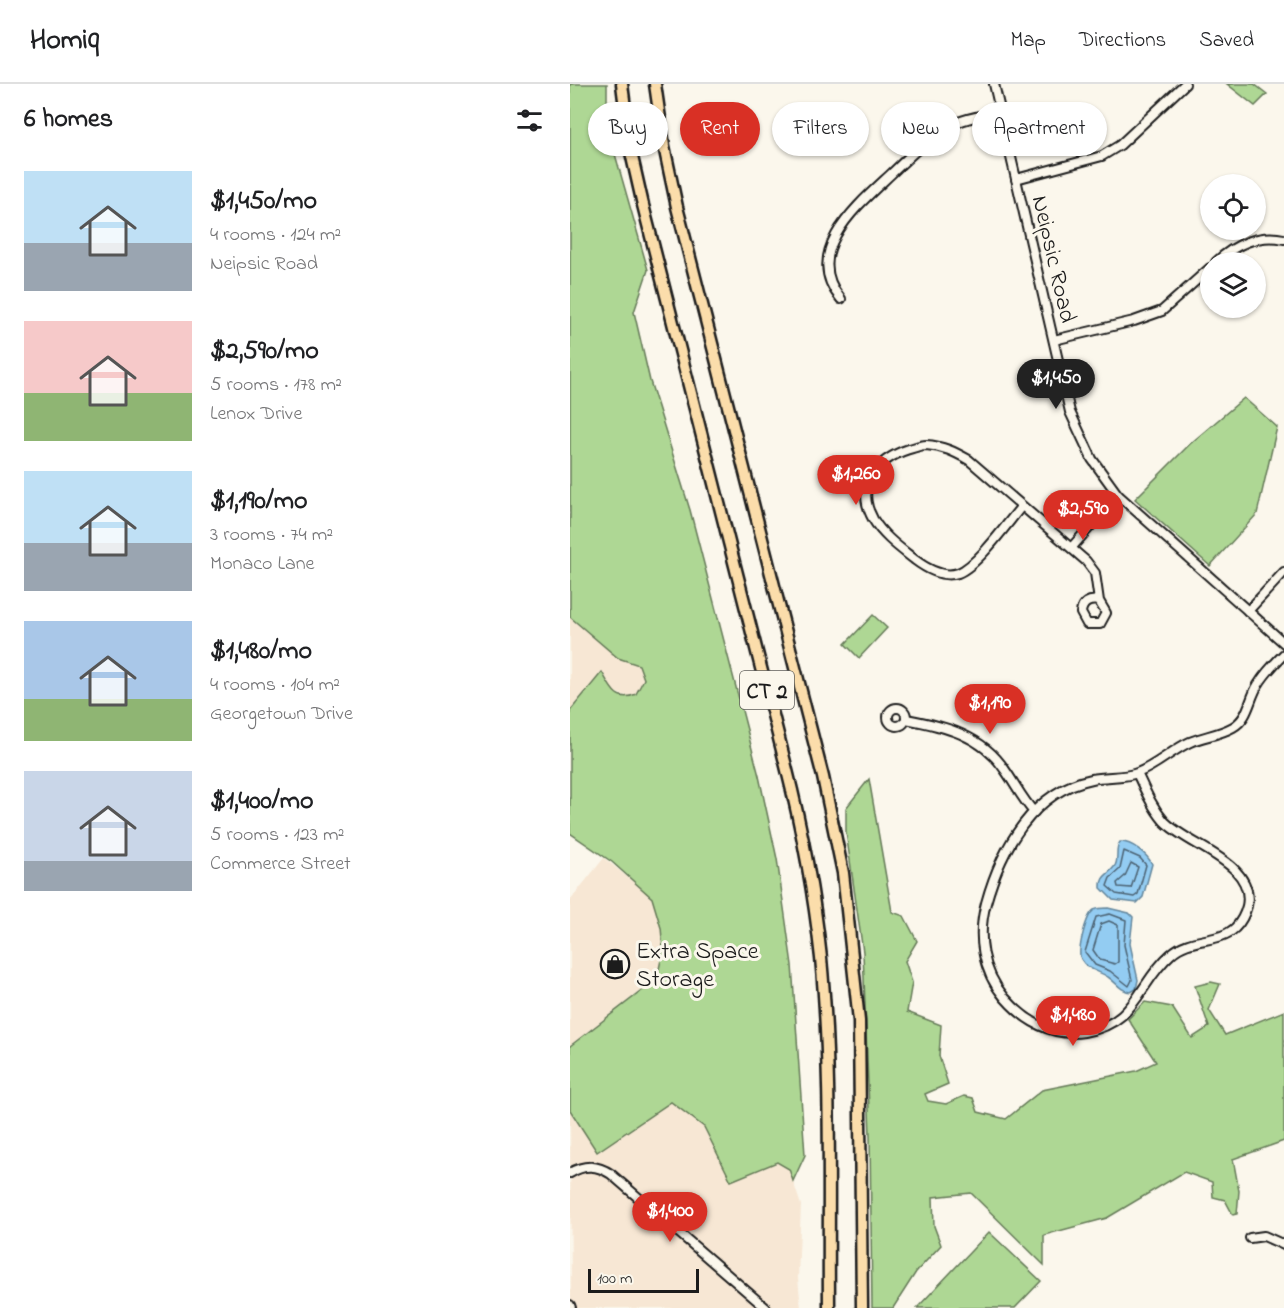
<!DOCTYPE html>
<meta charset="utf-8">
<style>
body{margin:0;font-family:"Indie Flower",sans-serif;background:#f2f2f2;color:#202124;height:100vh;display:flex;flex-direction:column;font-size:22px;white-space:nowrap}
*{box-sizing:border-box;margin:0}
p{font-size:20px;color:#757577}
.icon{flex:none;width:33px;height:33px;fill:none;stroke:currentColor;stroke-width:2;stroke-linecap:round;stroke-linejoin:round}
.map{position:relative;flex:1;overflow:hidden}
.panel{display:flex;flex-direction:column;background:#fff;width:570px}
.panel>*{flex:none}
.banner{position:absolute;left:18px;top:18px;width:570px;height:54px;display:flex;gap:12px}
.tools{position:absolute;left:630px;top:90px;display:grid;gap:12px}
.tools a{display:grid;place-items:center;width:66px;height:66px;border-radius:50%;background:#fff;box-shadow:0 2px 4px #0004;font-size:30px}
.scale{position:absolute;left:18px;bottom:15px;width:111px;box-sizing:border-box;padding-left:6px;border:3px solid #1c1c1c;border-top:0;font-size:16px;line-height:21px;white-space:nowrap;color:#1c1c1c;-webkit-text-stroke:4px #fbf7ec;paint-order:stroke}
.price{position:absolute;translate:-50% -51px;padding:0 14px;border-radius:21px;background:#d93025;color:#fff;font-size:20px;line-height:39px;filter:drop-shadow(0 2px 3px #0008)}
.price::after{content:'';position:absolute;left:50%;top:36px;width:18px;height:14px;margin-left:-9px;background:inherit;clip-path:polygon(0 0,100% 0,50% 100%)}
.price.current{background:#222;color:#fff}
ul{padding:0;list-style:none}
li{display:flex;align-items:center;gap:18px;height:150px;padding:0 24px}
li span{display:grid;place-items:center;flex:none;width:168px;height:120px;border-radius:0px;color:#555}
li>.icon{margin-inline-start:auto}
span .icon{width:72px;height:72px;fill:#fffc;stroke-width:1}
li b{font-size:26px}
h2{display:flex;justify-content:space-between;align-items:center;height:72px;padding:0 24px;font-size:26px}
.tag{padding:0 21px;border-radius:27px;background:#fff;box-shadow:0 2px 4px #0004;font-size:21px;line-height:54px}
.tag.current{background:#d93025;color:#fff}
header{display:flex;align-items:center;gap:36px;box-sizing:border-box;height:84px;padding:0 30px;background:#fff;border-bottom:2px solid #e0e0e0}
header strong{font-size:28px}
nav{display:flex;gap:33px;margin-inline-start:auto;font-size:21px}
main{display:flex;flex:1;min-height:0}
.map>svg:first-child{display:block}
.built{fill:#f7e7d4}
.green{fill:#aed794;stroke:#657a58;stroke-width:1.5}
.water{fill:#93ccf2;stroke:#63869c;stroke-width:1.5}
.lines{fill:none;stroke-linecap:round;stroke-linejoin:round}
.shore{stroke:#4c6272;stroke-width:1.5}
.minor-casing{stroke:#1c1c1c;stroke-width:12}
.highway-casing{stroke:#1c1c1c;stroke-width:15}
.minor{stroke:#fbf7ec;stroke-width:8}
.highway{stroke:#fbddab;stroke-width:10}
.labels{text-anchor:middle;stroke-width:6;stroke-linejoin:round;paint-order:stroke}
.shield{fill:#fbf7ec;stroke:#5f5e5a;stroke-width:1.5}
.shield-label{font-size:22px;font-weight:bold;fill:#1c1c1c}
.street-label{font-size:24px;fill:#1c1c1c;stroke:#fbf7ec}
.poi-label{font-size:24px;fill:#1c1c1c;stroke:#fbf7ec;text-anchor:start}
</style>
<header>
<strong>Homiq</strong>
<nav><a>Map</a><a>Directions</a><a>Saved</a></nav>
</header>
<main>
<section class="panel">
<h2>6 homes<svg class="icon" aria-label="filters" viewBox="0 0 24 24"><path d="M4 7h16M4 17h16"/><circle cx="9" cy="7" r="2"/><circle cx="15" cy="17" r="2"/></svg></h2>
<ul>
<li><span style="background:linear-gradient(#bfe0f5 60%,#9aa5b1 0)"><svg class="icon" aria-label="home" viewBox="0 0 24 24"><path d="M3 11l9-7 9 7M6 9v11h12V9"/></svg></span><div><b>$1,450/mo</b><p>4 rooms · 124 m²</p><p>Neipsic Road</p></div></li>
<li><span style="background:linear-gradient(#f6c9c9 60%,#8fb573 0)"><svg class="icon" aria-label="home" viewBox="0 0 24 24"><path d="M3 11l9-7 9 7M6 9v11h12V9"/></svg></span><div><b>$2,590/mo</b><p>5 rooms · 178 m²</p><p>Lenox Drive</p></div></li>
<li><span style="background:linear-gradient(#bfe0f5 60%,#9aa5b1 0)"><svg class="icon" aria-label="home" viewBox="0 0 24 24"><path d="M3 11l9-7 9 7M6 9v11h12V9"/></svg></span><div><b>$1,190/mo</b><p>3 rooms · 74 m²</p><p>Monaco Lane</p></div></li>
<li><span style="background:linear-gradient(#a9c7e8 65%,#8fb573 0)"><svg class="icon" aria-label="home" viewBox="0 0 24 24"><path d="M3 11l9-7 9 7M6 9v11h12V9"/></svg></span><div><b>$1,480/mo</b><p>4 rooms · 104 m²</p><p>Georgetown Drive</p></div></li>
<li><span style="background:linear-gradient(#c9d6e8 75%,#9aa5b1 0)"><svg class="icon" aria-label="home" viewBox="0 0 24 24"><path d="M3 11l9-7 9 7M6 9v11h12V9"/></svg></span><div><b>$1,400/mo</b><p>5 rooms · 123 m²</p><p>Commerce Street</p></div></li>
</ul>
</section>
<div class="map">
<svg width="714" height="1224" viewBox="0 0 714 1224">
<rect width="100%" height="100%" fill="#fbf7ec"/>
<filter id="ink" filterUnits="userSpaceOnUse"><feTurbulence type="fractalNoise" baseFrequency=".0167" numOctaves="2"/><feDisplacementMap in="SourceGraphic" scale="12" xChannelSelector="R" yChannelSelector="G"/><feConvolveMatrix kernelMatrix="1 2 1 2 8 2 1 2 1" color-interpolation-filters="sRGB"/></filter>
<g filter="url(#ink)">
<g class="built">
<polygon points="0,533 48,574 69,581 74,595 66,610 60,613 43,608 34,592 0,627"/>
<polygon points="34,774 83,814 91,844 93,866 87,894 0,962 0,816"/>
<polygon points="101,1018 134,1043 161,1096 207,1077 219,1085 231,1121 228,1194 231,1224 1,1224 0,1026 6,1037"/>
</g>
<g class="green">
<path d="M0,0H37V42L78,186L64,228L80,297L120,426L189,692L207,775L222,881L235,1071L223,1097L219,1085L207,1078L161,1097L134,1043L101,1018L27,1068L0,1026V962L87,895L93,866L91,844L82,814L42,778L0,749V627L32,588C40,602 46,620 66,610L74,595L69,581L48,574L0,533Z"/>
<polygon points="657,0 684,0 697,10 685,22"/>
<polygon points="674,314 707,343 687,430 640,482 565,415 621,359"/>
<polygon points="303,531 317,544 289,574 275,560"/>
<polygon points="299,695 322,828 334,832 347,857 335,877 342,898 337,928 371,941 369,972 378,1000 355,1010 358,1017 376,1020 394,1012 403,1014 408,1028 436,1035 472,1006 566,987 586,978 558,935 575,918 602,923 622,954 639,943 625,902 641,898 650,900 639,926 655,951 714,927 714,1057 663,1075 669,1107 667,1130 663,1131 655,1116 643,1113 642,1098 614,1088 537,1134 474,1151 474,1181 401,1109 363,1113 364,1142 371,1161 346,1188 323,1224 302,1224 300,1052 293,868 276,748 276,724"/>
<polygon points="419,1148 471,1197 445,1224 347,1224"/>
</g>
<g class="water">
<path d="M550,758C561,757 577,770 582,780L573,813L567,819L543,816L531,804C530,792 538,791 544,783C550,776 544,766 550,758Z"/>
<path d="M538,824L559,829L563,833L560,860L568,896L566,905L561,908C550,907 546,898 538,893C528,886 518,887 511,875C507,867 516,831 524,826C528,824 534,824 538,824Z"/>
</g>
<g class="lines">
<g class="shore">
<polygon points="554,767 570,774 576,781 568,810 564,813 546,810 537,802 540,794 550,785"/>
<polygon points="561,779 568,783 561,804 548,803 547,799 555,792"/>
<polygon points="540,830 556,836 554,861 562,896 559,902 540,887 525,881 515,868 526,833"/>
<polygon points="539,837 548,841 548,878 545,880 530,876 523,866 531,840"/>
</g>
<g class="minor-casing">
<g id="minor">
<polyline points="424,0 500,328 522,375 548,411 714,559"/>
<polyline points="446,95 532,72 550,61 615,0"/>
<path d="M646,178C664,161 689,149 714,155"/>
<path d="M271,215C231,168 288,121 321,90C341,71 360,51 386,39C399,33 416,31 430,28"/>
<polyline points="484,256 564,237 592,227 640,184"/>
<path d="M451,423C436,441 408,481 388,489C373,494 357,485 345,476C330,464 313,452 303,435C284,401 308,375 339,365C344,364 350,361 356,361C373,362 385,368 399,376L516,477L525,489L529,517L536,529L530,540H517L511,529C512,519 519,515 529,517"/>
<polyline points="502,463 548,411"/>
<polyline points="678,527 714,488"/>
<circle cx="327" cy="633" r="9"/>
<path d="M336,635C374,642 412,651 435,686C445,700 452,715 464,728"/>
<path d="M567,689C575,706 582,723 594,737C619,763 686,778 677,822C675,830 671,838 665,844C648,860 620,852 601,870C567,900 568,939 514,948C482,953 455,937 435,914C412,887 407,852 416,819C431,765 463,707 522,695C536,692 554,694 567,689C586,682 602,666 620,658C634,652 649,651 663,643C679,634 679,615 688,601C695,589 704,580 714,570"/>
<path d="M0,1089C15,1080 27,1081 41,1090L196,1224"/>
<polyline points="680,1154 694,1152 714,1161"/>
<polyline points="0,1221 1,1224"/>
</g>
</g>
<g class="highway-casing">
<g id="highway">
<path d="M52,0L60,64L73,121L216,682C232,745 244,809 251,874C262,990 258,1108 259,1224"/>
<polyline points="85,0 94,62 107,123 253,693 273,789 289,937 292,1224"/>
</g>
</g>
<use href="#minor" class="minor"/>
<use href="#highway" class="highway"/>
</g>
</g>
<defs>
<g id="shop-ring" transform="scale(1.5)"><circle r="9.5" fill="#fbf7ec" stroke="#1c1c1c" stroke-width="1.5"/><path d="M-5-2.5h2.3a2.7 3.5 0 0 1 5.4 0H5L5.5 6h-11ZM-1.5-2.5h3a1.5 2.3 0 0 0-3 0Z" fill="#1c1c1c"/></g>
</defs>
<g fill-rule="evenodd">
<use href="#shop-ring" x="45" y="880"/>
</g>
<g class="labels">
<rect class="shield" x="170" y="587" width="54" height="38" rx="4.5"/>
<g class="shield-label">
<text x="197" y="614">CT 2</text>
</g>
<g class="street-label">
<text transform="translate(485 175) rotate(77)" y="8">Neipsic Road</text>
</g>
<g class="poi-label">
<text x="66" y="874">Extra Space<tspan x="66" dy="28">Storage</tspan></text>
</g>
</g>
</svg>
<div class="tools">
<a><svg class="icon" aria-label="locate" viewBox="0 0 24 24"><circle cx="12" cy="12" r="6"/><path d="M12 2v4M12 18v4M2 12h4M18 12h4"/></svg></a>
<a><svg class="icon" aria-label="layers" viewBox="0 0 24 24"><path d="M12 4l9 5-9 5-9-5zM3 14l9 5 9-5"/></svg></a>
</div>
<div class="scale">100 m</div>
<b class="price current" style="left:486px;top:326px">$1,450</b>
<b class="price" style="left:286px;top:422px">$1,260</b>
<b class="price" style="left:513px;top:457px">$2,590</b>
<b class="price" style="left:420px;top:651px">$1,190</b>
<b class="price" style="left:503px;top:963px">$1,480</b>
<b class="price" style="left:100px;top:1159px">$1,400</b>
<div class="banner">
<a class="tag">Buy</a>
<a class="tag current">Rent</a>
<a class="tag">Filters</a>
<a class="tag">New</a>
<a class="tag">Apartment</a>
</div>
</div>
</main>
